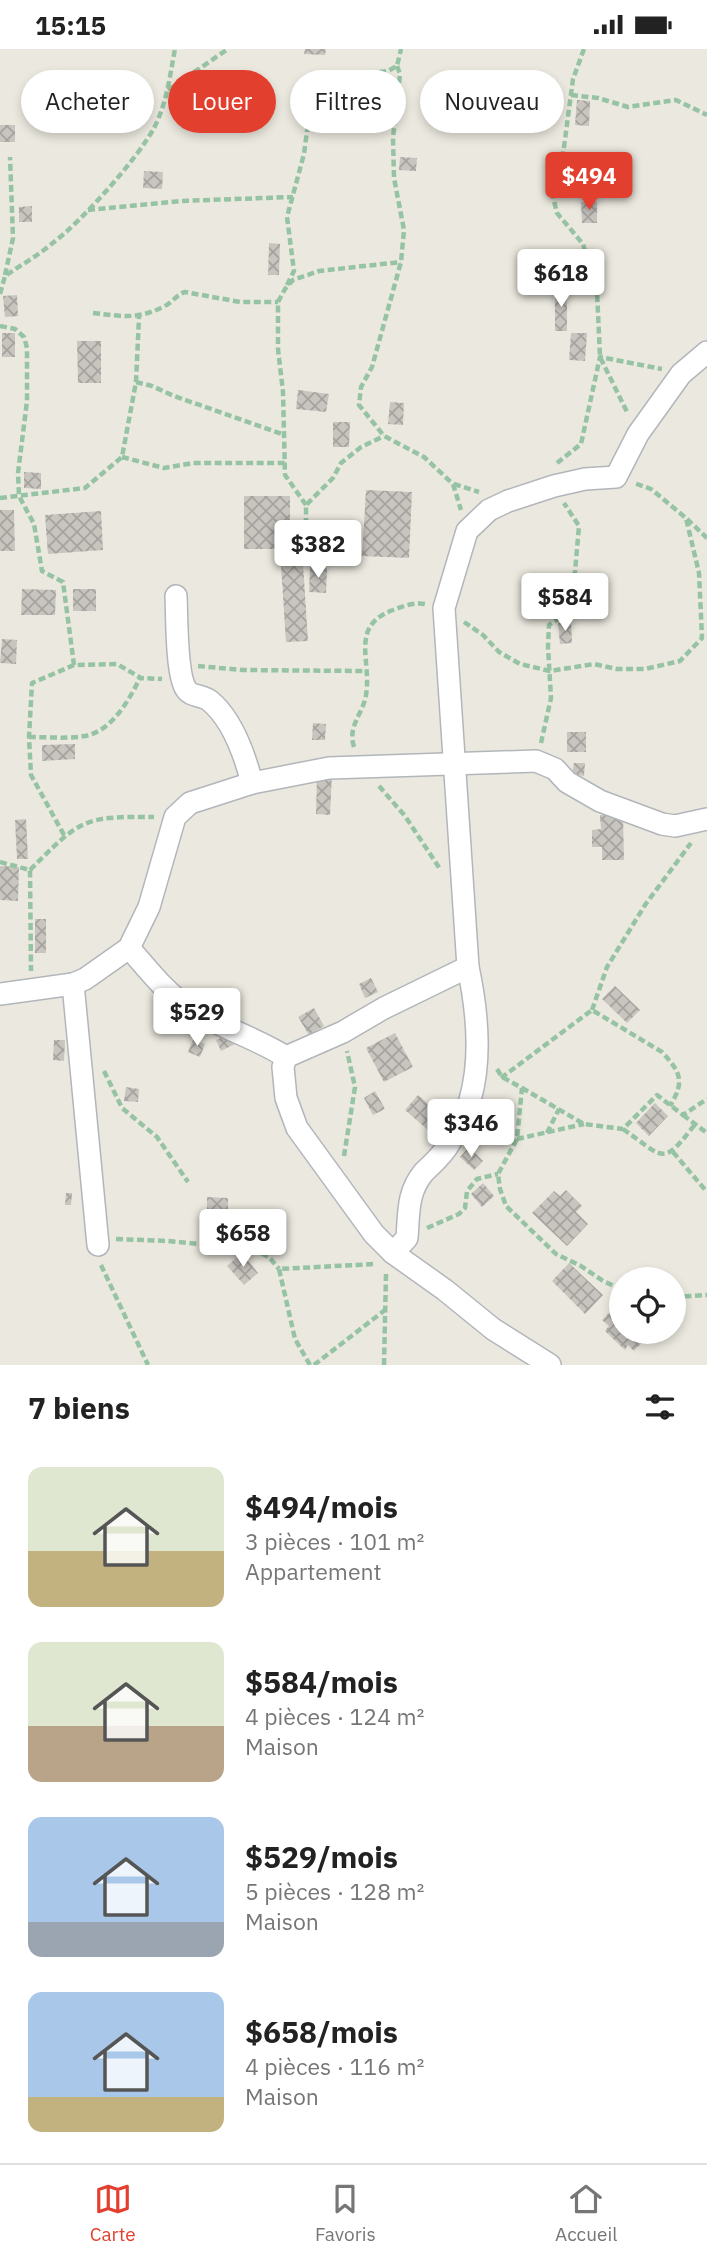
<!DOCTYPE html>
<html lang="fr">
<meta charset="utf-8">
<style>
body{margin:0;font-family:"IBM Plex Sans",sans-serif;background:#f6f6f6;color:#222;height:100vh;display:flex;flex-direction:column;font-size:26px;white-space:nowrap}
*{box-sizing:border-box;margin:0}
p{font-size:23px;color:#767676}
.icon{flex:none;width:38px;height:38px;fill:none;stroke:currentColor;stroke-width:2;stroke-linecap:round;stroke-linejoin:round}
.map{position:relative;height:1316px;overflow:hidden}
.drawer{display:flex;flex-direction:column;background:#fff;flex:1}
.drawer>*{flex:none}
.banner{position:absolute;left:21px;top:21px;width:665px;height:63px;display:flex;gap:14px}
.buttons{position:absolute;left:609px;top:1218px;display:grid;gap:14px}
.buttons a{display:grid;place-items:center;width:77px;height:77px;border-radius:50%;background:#fff;box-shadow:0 4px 10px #0003;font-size:35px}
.price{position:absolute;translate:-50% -60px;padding:0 16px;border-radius:7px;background:#fff;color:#222;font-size:23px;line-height:46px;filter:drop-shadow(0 2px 4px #0008)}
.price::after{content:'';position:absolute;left:50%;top:42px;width:21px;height:16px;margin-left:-10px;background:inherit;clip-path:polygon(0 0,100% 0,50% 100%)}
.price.on{background:#e33f2e;color:#fff}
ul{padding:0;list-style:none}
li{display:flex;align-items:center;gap:21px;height:175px;padding:0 28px}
li span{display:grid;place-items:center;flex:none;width:196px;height:140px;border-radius:14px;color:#555}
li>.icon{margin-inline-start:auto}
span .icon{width:84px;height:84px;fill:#fffc;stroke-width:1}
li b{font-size:30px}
h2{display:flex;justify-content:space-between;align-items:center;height:84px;padding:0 28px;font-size:30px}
.chip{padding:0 24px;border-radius:32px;background:#fff;box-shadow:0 4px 10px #0003;font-size:24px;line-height:63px}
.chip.on{background:#e33f2e;color:#fff}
.status{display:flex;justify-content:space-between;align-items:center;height:49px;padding:0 35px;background:#fff;direction:ltr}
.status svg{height:19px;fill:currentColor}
.menu{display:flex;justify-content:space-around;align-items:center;height:98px;border-top:2px solid #e0e0e0;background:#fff;font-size:19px;color:#767676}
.menu a{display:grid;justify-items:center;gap:4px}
.menu .on{color:#e33f2e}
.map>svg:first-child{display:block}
.building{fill:url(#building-cross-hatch)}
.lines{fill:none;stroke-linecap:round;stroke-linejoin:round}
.minor-casing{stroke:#b2b6ba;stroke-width:24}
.path{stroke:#96c3a3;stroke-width:4.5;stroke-dasharray:7 3.5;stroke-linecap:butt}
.minor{stroke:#fff;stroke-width:21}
</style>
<div class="status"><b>15:15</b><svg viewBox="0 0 49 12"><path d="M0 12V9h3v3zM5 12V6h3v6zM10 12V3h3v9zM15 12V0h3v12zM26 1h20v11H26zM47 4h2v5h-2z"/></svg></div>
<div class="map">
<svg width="707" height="1316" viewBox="0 0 707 1316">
<defs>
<pattern id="building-cross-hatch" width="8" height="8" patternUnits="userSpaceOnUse" patternTransform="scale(1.75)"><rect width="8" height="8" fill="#c8c5bf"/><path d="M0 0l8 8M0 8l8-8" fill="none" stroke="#a5a39f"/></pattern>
</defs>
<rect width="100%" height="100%" fill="#ebe9df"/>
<g class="building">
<polygon points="305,0 326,0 325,6 304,5"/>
<polygon points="577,51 590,52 589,77 575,76"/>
<rect x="0" y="76" width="15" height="17"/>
<polygon points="400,108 417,109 416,122 399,121"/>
<polygon points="144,122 163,123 162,140 143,139"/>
<polygon points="581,153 597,153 597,174 582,174"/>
<polygon points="32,157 32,173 19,173 19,158"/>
<polygon points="269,194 280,195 279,226 268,226"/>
<rect x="555" y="237" width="12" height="45"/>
<polygon points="17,246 18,267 5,268 3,247"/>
<rect x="2" y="284" width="13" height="24"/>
<polygon points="571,284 587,284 585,312 569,311"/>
<polygon points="77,292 101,292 101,334 78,334"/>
<polygon points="298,341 329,345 326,363 296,360"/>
<polygon points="390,353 404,354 403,376 388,375"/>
<polygon points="333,373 350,373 349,398 333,398"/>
<polygon points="24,423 41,424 41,440 24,439"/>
<polygon points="366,441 412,443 409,509 362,507"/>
<rect x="244" y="447" width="46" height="53"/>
<polygon points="0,461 14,461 15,502 0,502"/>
<polygon points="101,462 103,501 48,505 45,466"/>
<polygon points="303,515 308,592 286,593 281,516"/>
<polygon points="310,518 327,519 326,544 309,543"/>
<polygon points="22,540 56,541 55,566 21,566"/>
<rect x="73" y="540" width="23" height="22"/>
<polygon points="571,573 572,594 560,595 558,574"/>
<polygon points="2,590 17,591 16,615 0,614"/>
<polygon points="313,674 326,675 325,691 312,691"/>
<rect x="567" y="683" width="19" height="20"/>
<polygon points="75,695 75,710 42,712 42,696"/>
<polygon points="574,714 585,714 584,727 572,725"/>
<polygon points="317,724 332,724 330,766 316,765"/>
<polygon points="623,765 624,811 602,811 602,798 592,798 592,781 601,780 600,766"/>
<polygon points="26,770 28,810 17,810 15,771"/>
<polygon points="0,817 19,818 18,852 0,851"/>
<rect x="35" y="870" width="11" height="34"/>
<polygon points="371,929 378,943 365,949 359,935"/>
<polygon points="615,937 640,961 627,974 602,950"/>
<polygon points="314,959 324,977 309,986 298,968"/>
<polygon points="232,984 237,994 221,1002 216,991"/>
<polygon points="395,984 413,1018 384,1033 366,999"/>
<polygon points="54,991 65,991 64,1012 53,1011"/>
<polygon points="193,991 205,995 200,1008 188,1003"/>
<polygon points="126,1038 139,1040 138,1053 124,1052"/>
<polygon points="375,1042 385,1060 373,1066 364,1049"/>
<polygon points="418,1046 450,1074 437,1089 405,1061"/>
<polygon points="655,1054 668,1067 649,1087 636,1074"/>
<polygon points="469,1098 483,1112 474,1121 460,1108"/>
<polygon points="483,1134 494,1147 482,1158 471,1145"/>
<polygon points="566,1141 582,1157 576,1163 588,1175 567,1197 532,1164 554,1142 560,1147"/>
<polygon points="66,1144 72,1144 71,1156 65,1156"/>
<polygon points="207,1148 228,1149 228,1190 207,1189"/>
<polygon points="242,1204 258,1224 244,1236 227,1217"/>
<polygon points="569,1214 603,1246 585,1265 552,1232"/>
<polygon points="618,1255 621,1259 621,1283 646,1283 649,1286 634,1302 628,1296 625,1301 605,1282 609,1277 602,1271"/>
</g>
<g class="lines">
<g class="minor-casing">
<g id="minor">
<path d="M176,547C177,567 176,625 186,640C191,648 203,646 210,652C232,670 245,707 252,734"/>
<path d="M129,899C148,920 167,946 192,961C222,979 256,989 286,1008L283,1018L286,1049L297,1079L374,1185L393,1204L445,1241L493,1280L550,1316"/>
<polyline points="73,935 98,1196"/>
<polyline points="0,945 73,935 85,930 129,899 149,858 175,768 190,754 252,734 329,719 536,712 555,720 567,733 600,752 662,775 675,777 707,770"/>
<polyline points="286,1008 343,983 384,959 468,918"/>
<path d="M393,1204L407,1189C409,1164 407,1143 424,1123C433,1114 443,1106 449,1095C456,1082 466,1066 470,1051C482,1009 477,960 468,918L444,559L467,482L489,461L508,452L554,437L585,430L616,428L638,385L681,325L707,303"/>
</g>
</g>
<g class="path">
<polyline points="584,0 573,30 562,113 552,144 557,164 583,195 597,242 600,308 628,365"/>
<polyline points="397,17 400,25 393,89 394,129 404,181 401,213 372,318 361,338 359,356 384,387 424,408 453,435 461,461"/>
<polyline points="168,41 228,0"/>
<polyline points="571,46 598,49 628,58 676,51 707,66"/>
<polyline points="88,161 181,152 293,148"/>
<polyline points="5,226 13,189 10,108"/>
<polyline points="287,236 294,222 287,168 304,105 307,82 333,32 343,27 388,22 397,17 401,0"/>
<path d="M0,245L5,227C21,216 39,206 54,193C82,172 138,109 154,79C167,54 170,26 175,0"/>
<path d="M93,264C121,267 136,271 163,258C172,254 176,246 185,243L240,253H278"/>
<polyline points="0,277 15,280 24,288 27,299 27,352 18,424 19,447 34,475 42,522 63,533 74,616"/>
<polyline points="136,333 152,337 174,347 282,385"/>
<polyline points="122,408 164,419 193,414 286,414"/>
<polyline points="557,414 581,395 600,308 662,320"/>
<polyline points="454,435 479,443"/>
<polyline points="0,449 85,439 122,408 136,333 139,268"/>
<polyline points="306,456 285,426 283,343 278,300 278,253 285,240 293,231 319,222 401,213"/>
<polyline points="687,470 707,489"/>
<polyline points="306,497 306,456 333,429 341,414 361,398 384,387"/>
<polyline points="464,573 483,586 499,603 520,615 550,622 594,615 617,620 645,620 680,612 702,589 699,524 686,469 651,440 634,434"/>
<polyline points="198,617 242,621 365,622"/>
<path d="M29,688C47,688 67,690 85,687C112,682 129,651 140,629"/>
<polyline points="541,694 551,649 548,598 549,576 568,563 572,557 579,477 564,454"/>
<path d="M354,698C347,677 363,665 366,646C372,612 349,577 393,561C403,557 415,553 425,555"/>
<polyline points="379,737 405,767 440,820"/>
<polyline points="64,786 31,726 29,688 32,634 74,616 117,615 141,629 162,630"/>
<polyline points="0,813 30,821 31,922"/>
<path d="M30,821C80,771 82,767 154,768"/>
<polyline points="592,961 607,918 645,856 691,794"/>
<polyline points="497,1020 502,1028 522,1039 517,1090 498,1125 500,1140 506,1157 556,1205 581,1217 603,1232 621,1240"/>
<polyline points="104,1022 122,1059 157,1088 188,1133"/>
<path d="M501,1029L592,961L662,1003C681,1024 685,1032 670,1057"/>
<polyline points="522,1039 584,1075 623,1080 657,1046 683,1066 707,1050"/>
<polyline points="683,1066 707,1084"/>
<path d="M623,1080C666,1110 662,1118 696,1074"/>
<polyline points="547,1084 559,1060"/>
<polyline points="517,1090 584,1075"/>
<polyline points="673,1103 707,1143"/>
<polyline points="344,1107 355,1038 347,1002"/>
<polyline points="427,1179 459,1165 465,1159 467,1142 477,1130 498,1125"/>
<polyline points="116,1190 168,1192 253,1200 269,1208 279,1220"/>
<polyline points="101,1216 148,1316"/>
<polyline points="674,1248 707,1246"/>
<polyline points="310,1316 295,1290 279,1220 375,1215"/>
<polyline points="314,1316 385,1261"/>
<polyline points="384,1316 386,1225"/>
</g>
<use href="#minor" class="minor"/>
</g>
</svg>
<div class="buttons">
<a><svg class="icon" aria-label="locate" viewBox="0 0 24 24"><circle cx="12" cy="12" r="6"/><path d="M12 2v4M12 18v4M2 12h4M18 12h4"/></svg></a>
</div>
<b class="price on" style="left:589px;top:163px">$494</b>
<b class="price" style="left:561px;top:260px">$618</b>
<b class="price" style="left:318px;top:531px">$382</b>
<b class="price" style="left:565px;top:584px">$584</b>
<b class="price" style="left:197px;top:999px">$529</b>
<b class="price" style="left:471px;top:1110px">$346</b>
<b class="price" style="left:243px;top:1220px">$658</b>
<div class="banner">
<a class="chip">Acheter</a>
<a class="chip on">Louer</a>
<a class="chip">Filtres</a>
<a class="chip">Nouveau</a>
</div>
</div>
<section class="drawer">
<h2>7 biens<svg class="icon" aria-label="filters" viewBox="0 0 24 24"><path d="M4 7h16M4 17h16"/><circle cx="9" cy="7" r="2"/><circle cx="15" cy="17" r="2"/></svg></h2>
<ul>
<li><span style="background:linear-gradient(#dfe7d0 60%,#c2b280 0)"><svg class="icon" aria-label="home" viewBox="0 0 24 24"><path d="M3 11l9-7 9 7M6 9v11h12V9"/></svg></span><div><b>$494/mois</b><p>3 pièces · 101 m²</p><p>Appartement</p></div></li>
<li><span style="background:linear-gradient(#dfe7d0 60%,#b9a48a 0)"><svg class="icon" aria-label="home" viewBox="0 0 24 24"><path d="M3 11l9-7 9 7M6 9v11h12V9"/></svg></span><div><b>$584/mois</b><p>4 pièces · 124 m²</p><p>Maison</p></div></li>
<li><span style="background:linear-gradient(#a9c7e8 75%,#9aa5b1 0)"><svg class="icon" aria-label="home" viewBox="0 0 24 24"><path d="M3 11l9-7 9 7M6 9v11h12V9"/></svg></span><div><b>$529/mois</b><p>5 pièces · 128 m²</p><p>Maison</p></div></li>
<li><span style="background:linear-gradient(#a9c7e8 75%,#c2b280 0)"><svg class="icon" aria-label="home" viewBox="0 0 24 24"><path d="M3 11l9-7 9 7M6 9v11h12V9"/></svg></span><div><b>$658/mois</b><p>4 pièces · 116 m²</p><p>Maison</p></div></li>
</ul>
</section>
<nav class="menu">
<a class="on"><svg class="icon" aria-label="map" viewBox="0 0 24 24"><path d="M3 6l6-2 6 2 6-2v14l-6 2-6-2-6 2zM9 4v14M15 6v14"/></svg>Carte</a>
<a><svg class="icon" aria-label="saved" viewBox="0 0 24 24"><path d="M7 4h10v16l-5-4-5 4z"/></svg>Favoris</a>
<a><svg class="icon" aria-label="home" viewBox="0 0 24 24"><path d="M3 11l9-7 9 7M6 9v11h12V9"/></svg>Accueil</a>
</nav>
